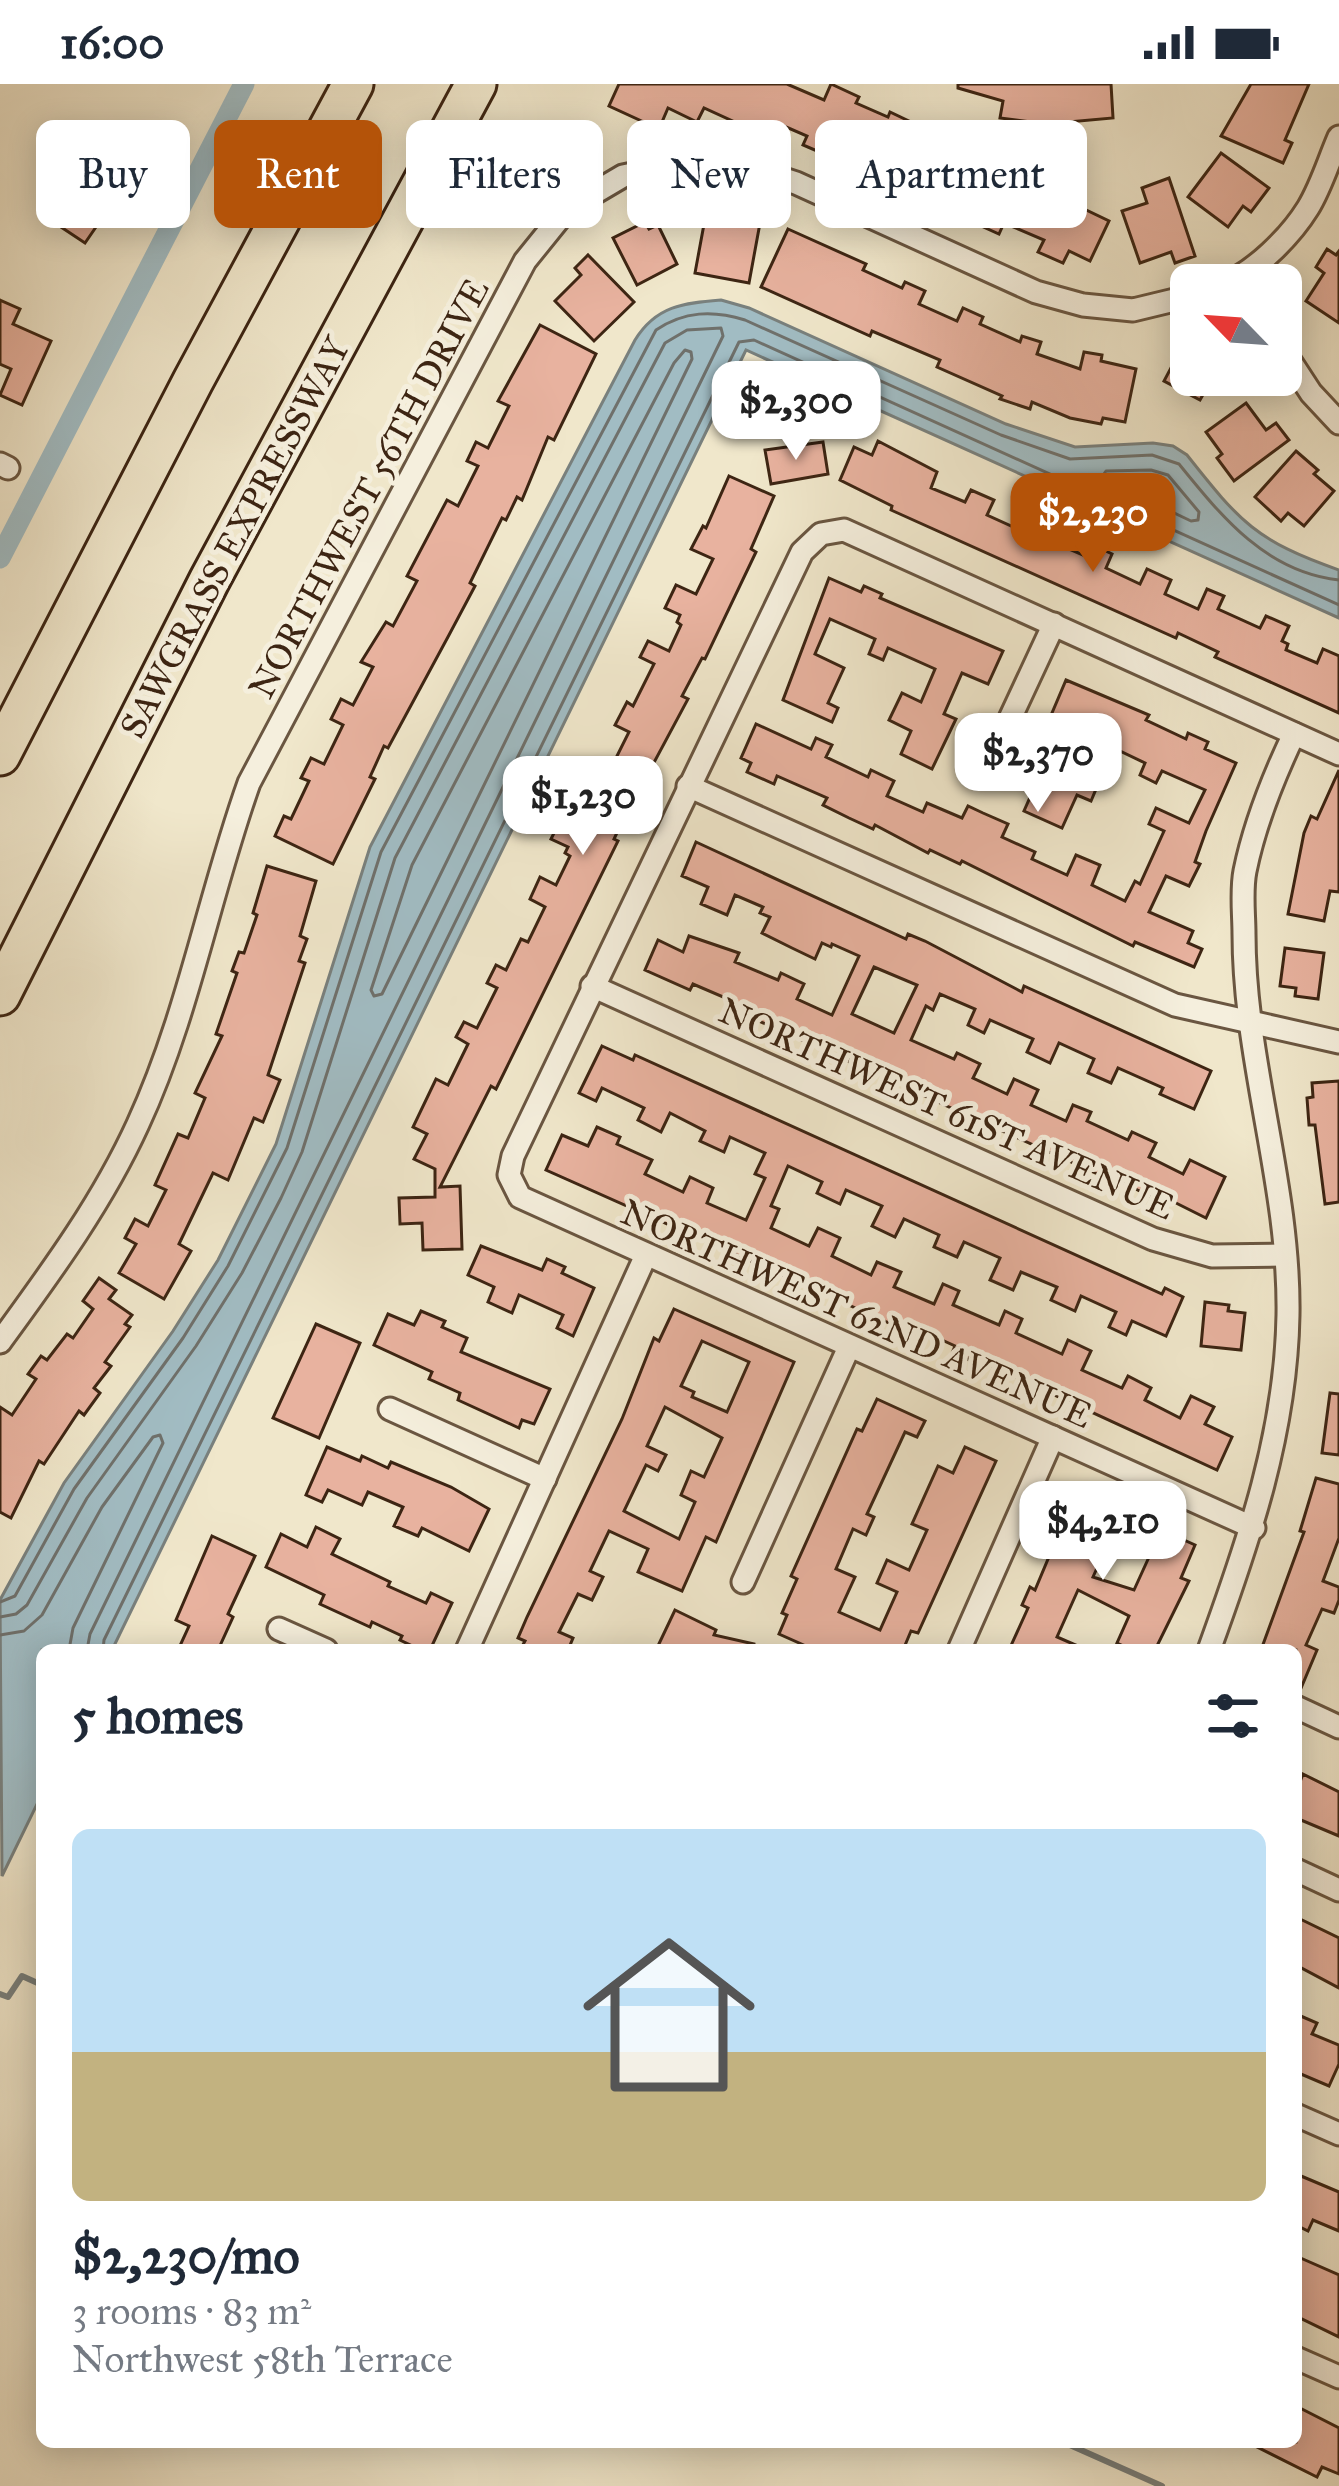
<!DOCTYPE html>
<meta charset="utf-8">
<style>
body{margin:0;font-family:"IM FELL Great Primer",serif;background:#f2f2f3;color:#1f2937;height:100vh;display:flex;flex-direction:column;font-size:45px;white-space:nowrap}
*{box-sizing:border-box;margin:0}
p{font-size:39px;color:#747a83}
.icon{flex:none;width:66px;height:66px;fill:none;stroke:currentColor;stroke-width:2;stroke-linecap:round;stroke-linejoin:round}
.map{position:relative;flex:1;overflow:hidden}
.panel{position:absolute;left:36px;top:1560px;width:1266px;height:804px;display:flex;flex-direction:column;background:#fff;border-radius:18px;box-shadow:0 6px 30px #0003}
.panel>*{flex:none}
.hud{position:absolute;left:36px;top:36px;width:1269px;height:108px;display:flex;gap:24px}
.needle{width:78px;rotate:295deg}
.tools{position:absolute;left:1170px;top:180px;display:grid;gap:24px}
.tools a{display:grid;place-items:center;width:132px;height:132px;border-radius:18px;background:#fff;box-shadow:0 6px 30px #0003;font-size:60px}
.price{position:absolute;translate:-50% -102px;padding:0 27px;border-radius:24px;background:#fff;color:#222;font-size:39px;line-height:78px;filter:drop-shadow(0 3px 6px #0008)}
.price::after{content:'';position:absolute;left:50%;top:72px;width:36px;height:27px;margin-left:-18px;background:inherit;clip-path:polygon(0 0,100% 0,50% 100%)}
.price.on{background:#b45309;color:#fff}
ul{padding:0;list-style:none}
li{display:grid;align-content:center;gap:24px;height:636px;padding:0 36px}
li+li{border-top:3px solid #e0e1e3}
li span{display:grid;place-items:center;height:372px;border-radius:18px;color:#555}
li>.icon{margin-inline-start:auto}
span .icon{width:216px;height:216px;fill:#fffc;stroke-width:1}
li b{font-size:51px}
h2{display:flex;justify-content:space-between;align-items:center;height:144px;padding:0 36px;font-size:51px}
.pill{padding:0 42px;border-radius:18px;background:#fff;box-shadow:0 6px 30px #0003;font-size:42px;line-height:108px}
.pill.on{background:#b45309;color:#fff}
.status{display:flex;justify-content:space-between;align-items:center;height:84px;padding:0 60px;background:#fff;direction:ltr}
.status svg{height:33px;fill:currentColor}
.map>svg:first-child{display:block}
.water{fill:#a1bcc3;stroke:#79807d;stroke-width:3}
.lines{fill:none;stroke-linecap:round;stroke-linejoin:round}
.shore{stroke:#6f706b;stroke-width:3}
.stream{stroke:#79807d;stroke-width:6}
.canal{stroke:#a1bcc3;stroke-width:21}
.building{fill:#e8b29f;stroke:#3d2513;stroke-width:3;fill-rule:evenodd}
.minor-casing{stroke:#6a5641;stroke-width:27}
.motorway-casing{stroke:#3d2513;stroke-width:45}
.minor{stroke:#f5efdd;stroke-width:21}
.motorway{stroke:#f0e7cb;stroke-width:39}
.labels{text-anchor:middle;stroke-width:10;stroke-linejoin:round;paint-order:stroke}
.street-label{font-size:36px;fill:#3d2513;stroke:#f5efdd}
</style>
<div class="status"><b>16:00</b><svg viewBox="0 0 49 12"><path d="M0 12V9h3v3zM5 12V6h3v6zM10 12V3h3v9zM15 12V0h3v12zM26 1h20v11H26zM47 4h2v5h-2z"/></svg></div>
<div class="map">
<svg width="1339" height="2402" viewBox="0 0 1339 2402">
<rect width="100%" height="100%" fill="#f0e7cb"/>
<filter id="stains"><feTurbulence type="fractalNoise" baseFrequency=".00167" numOctaves="4"/><feColorMatrix values="0 0 0 0 .2 0 0 0 0 .09 0 0 0 0 .02 0 0 0 .5 -.17"/></filter>
<radialGradient id="worn" r=".72"><stop offset=".6" stop-color="#630" stop-opacity="0"/><stop offset="1" stop-color="#630" stop-opacity=".3"/></radialGradient>
<path class="water" d="M721,216L749,224L1006,340L1075,363L1153,359L1173,362L1187,371C1240,438 1256,457 1339,486V534L746,266L112,1566H42V1710L2,1792L0,1516L64,1399L173,1247L218,1176L276,1060L370,763L635,256C656,222 683,219 721,216Z"/>
<g class="lines">
<g class="shore">
<polygon points="685,266 691,268 692,275 382,910 374,912 371,906 412,781 674,279"/>
<polygon points="1151,386 1168,391 1199,428 1198,436 1191,437 1101,394 1106,387"/>
<path d="M0,1518L15,1512L74,1405L183,1254L228,1182L287,1064L381,768L656,246C684,227 713,226 745,236L1001,351L1070,375L1152,371L1179,380C1222,433 1266,488 1339,496"/>
<polyline points="0,1533 16,1530 27,1521 87,1414 196,1262 242,1189 281,1114 302,1068 395,774 665,259 687,246 721,244 723,252 90,1550 87,1566"/>
<polyline points="0,1551 24,1547 42,1531 102,1423 153,1353 160,1351 163,1359 73,1544 69,1566"/>
<polyline points="103,1566 104,1556 739,258 754,256 1339,521"/>
</g>
<g class="stream">
<polyline points="0,1910 8,1913 22,1892 42,1901"/>
<polyline points="1063,2358 1162,2402"/>
</g>
<polyline class="canal" points="0,474 244,0"/>
</g>
<g class="building">
<polygon points="619,0 787,0 824,16 831,0 859,13 856,19 888,33 890,28 915,40 913,44 938,57 932,68 999,96 1006,81 1055,108 1049,120 1078,133 1082,124 1109,137 1090,177 1069,167 1063,179 1038,168 1044,156 1004,139 999,150 979,141 983,130 950,116 946,126 921,115 925,106 887,87 881,97 861,87 864,81 827,64 824,70 803,61 807,52 777,39 770,54 704,24 697,38 668,24 659,45 609,22"/>
<polygon points="958,0 1111,0 1113,34 1046,40 1000,34 1003,17 958,4"/>
<polygon points="1251,0 1309,0 1285,56 1292,59 1283,79 1221,52"/>
<polygon points="1221,69 1269,104 1251,128 1243,122 1228,143 1188,113"/>
<polygon points="1169,94 1195,172 1175,179 1171,168 1140,179 1122,127 1147,119 1142,104"/>
<polygon points="66,123 96,143 85,159 55,139"/>
<polygon points="707,124 760,139 749,199 695,189"/>
<polygon points="645,138 649,145 658,141 677,180 637,201 613,154"/>
<polygon points="788,145 866,180 863,186 902,204 905,198 925,207 919,220 957,237 963,224 983,233 980,240 1020,258 1022,252 1041,258 1037,270 1080,285 1084,268 1102,271 1101,277 1136,285 1125,338 1103,334 1101,340 1070,334 1032,318 1030,325 1000,315 1002,312 937,283 940,276 872,247 870,252 761,203"/>
<polygon points="1327,165 1336,171 1339,167 1339,239 1306,217 1324,189 1316,183"/>
<polygon points="588,171 634,218 594,257 555,217 581,191 575,184"/>
<polygon points="0,216 20,225 13,240 51,257 22,321 0,311 11,285 0,280"/>
<polygon points="540,241 596,270 554,356 548,353 522,416 517,413 506,436 502,434 470,499 475,502 449,551 388,664 384,662 370,693 375,695 333,780 275,752 284,732 291,735 309,697 301,694 311,674 324,680 343,641 331,635 341,615 353,621 373,583 361,578 386,538 393,542 417,497 407,492 447,416 458,422 478,382 467,377 476,358 488,364 509,322 498,317"/>
<polygon points="1191,246 1191,291 1214,291 1200,316 1164,297"/>
<polygon points="1246,319 1266,346 1276,339 1289,356 1234,397 1217,374 1222,370 1206,348"/>
<polygon points="878,357 937,388 931,404 965,418 971,406 994,416 987,431 1022,447 1029,430 1054,441 1048,456 1083,471 1089,459 1112,470 1106,484 1140,500 1147,485 1171,496 1165,510 1198,525 1207,505 1224,512 1218,525 1260,544 1266,532 1289,542 1282,557 1288,560 1286,566 1317,579 1323,565 1339,572 1339,629 1215,573 1218,568 1178,549 1176,554 891,426 892,422 840,396 854,363 872,371"/>
<polygon points="823,358 828,390 771,400 765,366"/>
<polygon points="1296,367 1318,386 1314,390 1334,407 1304,442 1288,429 1281,437 1255,413"/>
<polygon points="729,392 774,412 751,465 756,468 705,575 702,574 682,612 688,615 643,699 635,723 630,721 614,755 618,757 496,1005 491,1002 440,1103 460,1102 462,1165 423,1166 422,1139 400,1140 399,1114 435,1113 435,1085 414,1075 427,1050 413,1043 436,995 448,1001 468,960 456,953 464,938 477,944 497,904 487,899 496,881 506,886 521,855 528,858 545,823 530,815 540,793 556,801 570,772 565,769 568,763 551,755 563,731 587,742 603,706 588,699 598,678 611,684 629,648 615,641 627,618 633,622 654,580 640,573 648,557 669,567 681,541 677,538 680,531 665,524 676,501 696,510 713,475 691,465 703,442 706,444"/>
<polygon points="829,494 861,508 864,502 882,510 880,514 1003,567 988,600 962,589 944,630 956,635 932,685 901,670 911,647 889,636 902,609 921,618 935,585 888,564 883,576 869,570 875,555 830,535 815,570 844,584 828,619 838,624 832,638 783,616"/>
<polygon points="1066,596 1149,631 1146,636 1186,655 1188,649 1208,658 1205,665 1236,679 1206,747 1195,778 1200,780 1189,802 1166,792 1149,828 1193,847 1188,859 1202,865 1194,883 1135,858 1133,862 962,777 960,780 930,766 928,769 875,741 873,745 849,734 823,721 827,714 777,692 774,700 747,688 751,679 741,674 756,640 811,665 816,654 832,661 826,673 868,693 871,686 894,697 887,712 923,728 927,719 962,734 968,722 983,729 1008,740 1002,753 1035,768 1032,775 1067,791 1076,771 1100,781 1092,801 1125,817 1135,797 1140,800 1164,747 1149,740 1156,724 1189,739 1205,706 1162,687 1156,699 1140,691 1145,679 1099,657 1083,691 1099,698 1091,717 1077,711 1062,744 1024,727 1047,675 1060,681 1078,641 1052,629"/>
<polygon points="1339,686 1339,808 1330,807 1324,837 1288,830 1304,749 1311,732 1317,735"/>
<path d="M696,758L906,855L908,850L925,857L1022,908L1024,902L1211,987L1194,1025L1160,1010L1163,1004L1118,984L1111,999L1088,989L1094,975L1059,959L1050,979L1027,968L1033,955L990,936L984,949L968,941L975,925L940,910L933,926L926,922L911,956L954,975L957,969L980,980L973,994L1007,1010L1014,995L1038,1006L1031,1021L1066,1037L1073,1021L1091,1028L1087,1037L1128,1056L1132,1048L1156,1059L1149,1073L1183,1090L1190,1076L1225,1093L1206,1134L1162,1112L1160,1117L1103,1089L1102,1092L907,1004L910,997L871,980L867,986L849,978L852,970L812,952L808,959L732,925L735,918L693,900L690,906L645,886L658,856L683,868L689,852L739,869L735,878L778,896L781,889L804,900L797,915L832,931L859,872L832,860L831,863L822,859L815,875L792,864L762,849L770,833L760,829L763,823L735,811L727,831L701,820L708,803L682,792ZM874,883L917,901L894,949L852,930Z"/>
<polygon points="267,782 316,797 300,852 307,855 299,877 305,879 268,991 280,996 263,1038 254,1034 228,1096 213,1089 179,1160 191,1167 164,1215 119,1189 136,1160 125,1154 135,1135 148,1142 166,1106 155,1101 178,1050 188,1054 205,1014 195,1009 222,952 216,950 237,889 232,887 239,868 244,869 257,831 253,829"/>
<polygon points="1285,864 1324,869 1318,915 1295,912 1296,904 1280,902"/>
<polygon points="602,962 633,976 635,971 1162,1210 1165,1204 1183,1213 1166,1252 1132,1237 1126,1251 1109,1243 1116,1228 1081,1212 1075,1227 1051,1216 1057,1203 1021,1188 1013,1206 990,1196 1000,1174 964,1158 957,1173 934,1163 939,1151 904,1135 895,1153 872,1142 882,1122 846,1106 840,1120 817,1109 822,1098 788,1082 771,1122 779,1125 771,1144 809,1162 818,1144 840,1154 832,1172 871,1191 877,1178 901,1188 894,1203 934,1220 943,1200 959,1207 953,1221 999,1241 1005,1227 1022,1235 1016,1249 1062,1270 1068,1256 1091,1267 1082,1286 1122,1304 1128,1292 1151,1304 1145,1316 1180,1334 1191,1312 1214,1323 1205,1340 1232,1353 1217,1386 970,1272 969,1276 952,1269 955,1262 909,1241 907,1247 546,1086 562,1051 588,1062 597,1043 620,1053 617,1060 652,1076 645,1090 683,1108 690,1093 713,1104 707,1119 746,1136 765,1094 755,1090 765,1069 730,1053 724,1068 700,1057 705,1047 670,1029 661,1048 638,1036 644,1024 602,1004 596,1017 579,1009"/>
<polygon points="1339,997 1339,1118 1325,1120 1315,1041 1309,1041 1307,1014 1313,1013 1312,999"/>
<polygon points="481,1162 542,1186 547,1175 565,1183 562,1189 594,1204 573,1252 557,1244 563,1231 519,1211 512,1229 488,1218 494,1203 468,1191"/>
<polygon points="99,1194 116,1206 109,1215 132,1231 125,1240 130,1243 105,1278 111,1282 94,1304 100,1309 84,1331 79,1327 44,1380 39,1377 11,1434 0,1428 0,1323 12,1331 36,1295 28,1290 41,1272 47,1276 67,1250 73,1254 93,1225 83,1217"/>
<polygon points="1205,1218 1229,1221 1228,1227 1245,1229 1241,1266 1201,1262"/>
<path d="M674,1225L794,1278L716,1458L706,1453L682,1507L638,1488L648,1465L609,1447L590,1487L603,1493L592,1516L578,1510L559,1548L573,1554L568,1566H520L525,1557L518,1554L527,1533L622,1335L654,1254L659,1257ZM702,1257L749,1278L727,1328L692,1313L694,1308L681,1302ZM665,1323L722,1354L704,1393L691,1387L681,1411L695,1418L679,1455L624,1427L646,1381L658,1387L666,1371L647,1362Z"/>
<polygon points="421,1227 445,1237 442,1243 467,1254 461,1268 550,1305 534,1340 522,1336 519,1344 458,1316 460,1309 429,1295 432,1288 374,1261 388,1230 414,1241"/>
<polygon points="316,1240 360,1259 319,1354 273,1334"/>
<polygon points="1330,1309 1339,1310 1339,1371 1322,1369"/>
<polygon points="877,1315 925,1337 917,1353 905,1348 867,1430 874,1433 866,1451 853,1445 836,1485 855,1493 839,1528 880,1546 897,1508 877,1499 887,1476 909,1486 927,1446 912,1440 938,1382 953,1389 965,1363 996,1377 918,1549 911,1547 903,1566 815,1566 779,1550 787,1531 782,1529 797,1495 791,1492 857,1345 862,1347"/>
<polygon points="327,1363 360,1377 362,1372 388,1384 391,1378 451,1403 489,1425 469,1467 422,1444 418,1452 394,1442 403,1423 368,1408 362,1421 328,1406 322,1418 306,1411"/>
<polygon points="1316,1394 1339,1400 1339,1454 1323,1497 1339,1503 1339,1516 1334,1529 1322,1525 1306,1561 1317,1566 1299,1609 1296,1566 1261,1566 1304,1448 1300,1447"/>
<polygon points="1077,1406 1109,1421 1097,1447 1111,1453 1093,1493 1134,1506 1154,1462 1141,1456 1148,1440 1195,1461 1181,1494 1189,1497 1155,1566 1132,1566 1117,1559 1129,1532 1078,1506 1057,1553 1087,1566 1009,1566 1028,1524 1022,1521 1030,1503 1035,1506"/>
<polygon points="316,1443 340,1455 332,1470 390,1498 388,1502 426,1519 431,1509 452,1519 430,1566 421,1566 400,1556 402,1552 372,1538 370,1543 320,1520 324,1511 266,1483 281,1450 307,1463"/>
<polygon points="212,1452 255,1472 228,1530 233,1533 218,1566 178,1566 189,1542 176,1536"/>
<polygon points="675,1526 716,1546 714,1551 754,1560 754,1566 656,1566"/>
<polygon points="1303,1690 1339,1708 1339,1752 1296,1734 1296,1696 1300,1698"/>
<polygon points="1296,1833 1339,1854 1339,1904 1296,1881"/>
<polygon points="1296,1930 1317,1939 1312,1950 1339,1961 1339,1980 1329,2002 1296,1988"/>
<polygon points="1301,2092 1339,2108 1339,2147 1313,2136 1308,2147 1296,2141 1296,2102"/>
<polygon points="1296,2172 1339,2191 1339,2253 1296,2232"/>
<polygon points="1296,2322 1339,2344 1339,2390 1322,2383 1317,2393 1247,2358 1296,2358"/>
</g>
<g class="lines">
<g class="minor-casing">
<g id="minor">
<path d="M1222,201C1254,189 1290,153 1308,124C1321,103 1329,76 1339,53"/>
<polyline points="1281,263 1311,309 1339,339"/>
<polyline points="0,380 8,384"/>
<polyline points="993,671 1054,540"/>
<polyline points="688,702 1175,921 1339,958"/>
<polyline points="592,902 1153,1155 1212,1172 1283,1171"/>
<path d="M0,1258C51,1188 102,1119 138,1040C188,932 209,811 249,699L525,177L567,125L623,92L690,78L741,81L796,99L1036,208L1083,221L1133,226L1191,212"/>
<polyline points="390,1325 545,1395"/>
<polyline points="1254,1444 520,1113 509,1091 513,1072 802,468 821,450 844,446 1339,670"/>
<polyline points="743,1498 849,1263"/>
<polyline points="279,1545 326,1566"/>
<polyline points="467,1566 646,1171"/>
<polyline points="959,1566 1053,1353"/>
<path d="M1209,1566C1249,1456 1286,1349 1288,1231C1290,1102 1244,978 1244,850C1244,830 1241,807 1245,787C1255,738 1273,694 1294,650"/>
<polyline points="1296,1623 1339,1643"/>
<polyline points="1296,1786 1339,1806"/>
<polyline points="1296,2031 1339,2050"/>
<polyline points="1296,2274 1339,2293"/>
</g>
</g>
<g class="motorway-casing">
<g id="motorway">
<polyline points="0,671 193,297 353,0"/>
<polyline points="0,911 209,497 476,0"/>
</g>
</g>
<use href="#minor" class="minor"/>
<use href="#motorway" class="motorway"/>
</g>
<g class="labels">
<g class="street-label">
<text transform="translate(368 404) rotate(-62)" y="13">NORTHWEST 56TH DRIVE</text>
<text transform="translate(234 453) rotate(-62)" y="13">SAWGRASS EXPRESSWAY</text>
<text transform="translate(947 1024) rotate(24)" y="13">NORTHWEST 61ST AVENUE</text>
<text transform="translate(857 1229) rotate(24)" y="13">NORTHWEST 62ND AVENUE</text>
</g>
</g>
<rect width="100%" height="100%" filter="url(#stains)"/>
<rect width="100%" height="100%" fill="url(#worn)"/>
</svg>
<div class="tools">
<a><svg class="needle" viewBox="-14 -14 28 28"><path d="M0-13l5 13h-10z" fill="#e53935"/><path d="M0 13l5-13h-10z" fill="#747a83"/></svg></a>
</div>
<b class="price" style="left:796px;top:379px">$2,300</b>
<b class="price on" style="left:1093px;top:491px">$2,230</b>
<b class="price" style="left:1038px;top:731px">$2,370</b>
<b class="price" style="left:583px;top:774px">$1,230</b>
<b class="price" style="left:1103px;top:1499px">$4,210</b>
<div class="hud">
<a class="pill">Buy</a>
<a class="pill on">Rent</a>
<a class="pill">Filters</a>
<a class="pill">New</a>
<a class="pill">Apartment</a>
</div>
<section class="panel">
<h2>5 homes<svg class="icon" aria-label="filters" viewBox="0 0 24 24"><path d="M4 7h16M4 17h16"/><circle cx="9" cy="7" r="2"/><circle cx="15" cy="17" r="2"/></svg></h2>
<ul>
<li><span style="background:linear-gradient(#bfe0f5 60%,#c2b280 0)"><svg class="icon" aria-label="home" viewBox="0 0 24 24"><path d="M3 11l9-7 9 7M6 9v11h12V9"/></svg></span><div><b>$2,230/mo</b><p>3 rooms · 83 m²</p><p>Northwest 58th Terrace</p></div></li>
</ul>
</section>
</div>
